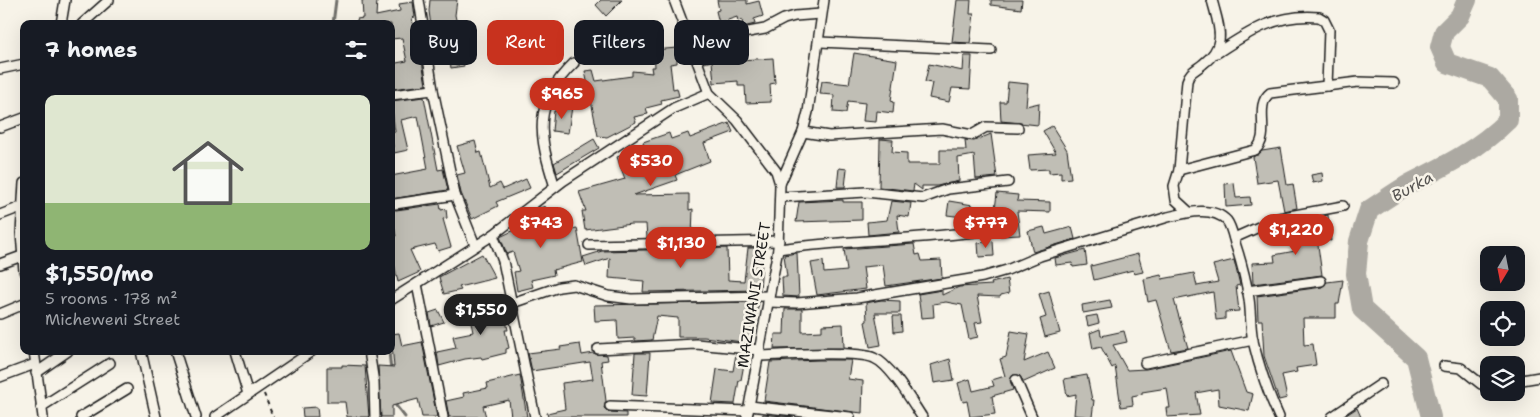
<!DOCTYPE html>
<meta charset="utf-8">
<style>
body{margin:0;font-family:"Shantell Sans",sans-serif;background:#20242c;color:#f1f3f6;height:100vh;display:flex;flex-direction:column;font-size:19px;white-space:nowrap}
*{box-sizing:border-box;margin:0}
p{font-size:16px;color:#9ea1a6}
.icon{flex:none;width:28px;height:28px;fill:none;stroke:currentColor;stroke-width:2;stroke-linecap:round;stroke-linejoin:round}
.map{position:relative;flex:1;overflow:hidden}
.panel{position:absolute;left:20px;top:20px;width:375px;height:335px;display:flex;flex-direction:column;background:#171b24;border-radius:10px;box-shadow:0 5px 20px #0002}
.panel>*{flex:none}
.top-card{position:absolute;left:410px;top:20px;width:475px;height:45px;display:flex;gap:10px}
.needle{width:32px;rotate:190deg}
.buttons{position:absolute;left:1480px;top:246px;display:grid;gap:10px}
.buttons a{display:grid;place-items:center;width:45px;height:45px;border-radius:10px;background:#171b24;box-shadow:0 5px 20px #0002;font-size:25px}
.price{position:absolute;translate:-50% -42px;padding:0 11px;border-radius:18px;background:#c8321e;color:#fff;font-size:16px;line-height:32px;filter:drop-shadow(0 1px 2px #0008)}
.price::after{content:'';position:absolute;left:50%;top:30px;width:15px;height:11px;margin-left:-8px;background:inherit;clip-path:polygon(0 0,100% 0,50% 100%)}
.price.on{background:#222;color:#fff}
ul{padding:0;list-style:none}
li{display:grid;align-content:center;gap:10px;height:265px;padding:0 25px}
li+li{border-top:1px solid #363941}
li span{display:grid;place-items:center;height:155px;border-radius:10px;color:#555}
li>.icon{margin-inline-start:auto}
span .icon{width:90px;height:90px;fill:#fffc;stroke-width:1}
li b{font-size:21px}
h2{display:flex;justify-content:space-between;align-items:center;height:60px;padding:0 25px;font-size:21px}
.pill{padding:0 18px;border-radius:10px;background:#171b24;box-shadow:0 5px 20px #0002;font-size:18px;line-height:45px}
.pill.on{background:#c8321e;color:#fff}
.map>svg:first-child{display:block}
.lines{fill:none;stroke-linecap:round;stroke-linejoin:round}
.stream{stroke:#72716c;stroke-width:3}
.river{stroke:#aca9a2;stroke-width:20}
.building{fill:#c0beb5;stroke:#1c1c1c}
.street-casing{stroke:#1c1c1c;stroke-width:12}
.path{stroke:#1c1c1c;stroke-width:2;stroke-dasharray:4 4;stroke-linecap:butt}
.street{stroke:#f7f3e8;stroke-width:9}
.labels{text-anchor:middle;stroke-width:5;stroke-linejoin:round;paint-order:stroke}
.street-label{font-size:15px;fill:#1c1c1c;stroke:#f7f3e8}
.water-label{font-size:16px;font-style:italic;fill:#565452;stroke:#f7f3e8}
</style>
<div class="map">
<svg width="1540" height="417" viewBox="0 0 1540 417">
<rect width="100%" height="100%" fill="#f7f3e8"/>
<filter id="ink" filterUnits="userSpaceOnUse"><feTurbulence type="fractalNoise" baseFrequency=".02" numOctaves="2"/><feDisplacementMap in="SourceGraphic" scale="10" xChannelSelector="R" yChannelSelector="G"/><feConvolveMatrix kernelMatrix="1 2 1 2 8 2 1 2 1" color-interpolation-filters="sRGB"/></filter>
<g filter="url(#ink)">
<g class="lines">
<g class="stream">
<polyline points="333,24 336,0"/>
<polyline points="389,351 391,371"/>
<polyline points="393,402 405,417"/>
</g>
<path class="river" d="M1431,417L1416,358L1362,309L1356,274L1359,241L1369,210C1383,201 1397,191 1411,183C1447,165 1479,149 1508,120V99L1490,78L1447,63L1440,47L1444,32L1460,16L1467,0"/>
</g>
<g class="building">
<polygon points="362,0 377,0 376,16 400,11 399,4 413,2 415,17 412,18 417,43 419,43 426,85 391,89 391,64 407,61 402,38 391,39 391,24 358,24 357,19 363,18"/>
<polygon points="430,0 457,0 455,15 462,46 461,46 464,66 451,68 449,57 435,60 433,52 446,49 441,33 432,34 429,11"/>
<polygon points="601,0 622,0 606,16 596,5"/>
<polygon points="717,0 747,0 747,4 759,1 763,16 754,19 755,24 743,27 742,20 738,21 737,17 719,23 716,11 719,10"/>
<polygon points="957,0 971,0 970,14 974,14 970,43 952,42"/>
<polygon points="991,0 1022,0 1021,9 991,5"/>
<polygon points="630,23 640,32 630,42 620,33"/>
<polygon points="720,44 723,61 773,58 775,83 770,84 771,102 746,103 745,86 738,86 738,81 714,83 712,61 704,63 699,47"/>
<polygon points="677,48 677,63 670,64 673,89 677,88 679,96 661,100 662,104 646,108 648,114 634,117 636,122 607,137 598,136 585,71 593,70 596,81 632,76 632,71 652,73 651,67 655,67 654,50"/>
<polygon points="854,53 897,60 891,101 894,102 893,113 877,111 876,122 863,121 865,103 848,101 846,113 833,112 834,95 820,94 822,81 849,84"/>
<polygon points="964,56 972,56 970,89 952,88 949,102 929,98 932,83 925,82 929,64 963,71"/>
<polygon points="1008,82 1028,84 1026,106 1039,103 1038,125 1001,121 1000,102 1006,102"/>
<polygon points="424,97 438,170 443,169 448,190 391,199 391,176 428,169 418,116 401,120 408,150 394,153 391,133 395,132 391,101"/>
<polygon points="559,107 572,107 568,133 552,131 554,111 559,111"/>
<polygon points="729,123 733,132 704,143 710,161 675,175 677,180 634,195 689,194 689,210 693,209 692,237 647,238 646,224 631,224 585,230 582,211 586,211 579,192 625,179 617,157 628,153 627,150 644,145 643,142 669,133 671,139 688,133 690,138"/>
<polygon points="1052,126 1067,150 1071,178 1061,179 1061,172 1049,173 1049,169 1030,170 1028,155 1056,153 1043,131"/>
<polygon points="991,134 997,177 976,179 974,155 958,158 959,181 937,186 922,186 922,190 914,184 913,191 879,187 880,139 893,140 892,152 907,153 907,164 940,164 940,150 966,150 965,140 974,141"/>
<polygon points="594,139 599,148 557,173 554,163"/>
<polygon points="475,141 478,153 481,152 490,188 500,183 503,189 526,179 530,188 496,202 498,206 472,219 461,193 457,175 465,173 457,146"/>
<polygon points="1281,148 1287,185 1293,184 1297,208 1284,211 1278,180 1257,183 1253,157 1262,151"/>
<polygon points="839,168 847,169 845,187 837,187"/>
<polygon points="1322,173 1323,181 1313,183 1311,175"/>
<polygon points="1234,183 1236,198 1250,197 1251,205 1226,207 1225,184"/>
<polygon points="997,193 1018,195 1017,201 1050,202 1050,212 1017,211 1020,235 1000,236 997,211 995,210"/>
<polygon points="843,200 843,202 862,202 862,220 796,222 799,202"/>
<polygon points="891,201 911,203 909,217 897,215 899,232 868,235 867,222 887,220"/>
<polygon points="949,201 973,205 971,218 947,215"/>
<polygon points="440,204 441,210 446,209 447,218 443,219 451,247 438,251 435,244 410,250 420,272 398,282 391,249 391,237 396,236 391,209 396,210"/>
<polygon points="545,206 554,232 577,228 583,262 553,270 554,275 531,280 533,287 517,291 514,272 519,271 513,252 507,254 500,237 521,227 519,223 532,216 531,214 537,209"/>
<polygon points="1328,215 1331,241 1317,238 1322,275 1253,284 1252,263 1275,262 1274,255 1295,251 1292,229 1317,226 1316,217"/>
<polygon points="1044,227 1046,234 1072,227 1075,239 1033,252 1028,231"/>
<polygon points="993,241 994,256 979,257 978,243"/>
<polygon points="914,244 916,255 920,254 922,261 941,260 942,278 886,286 883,265 863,267 866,289 817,295 811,263 823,261 824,273 847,271 844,249"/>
<polygon points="727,248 728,280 744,281 748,248 763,248 760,290 643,292 644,281 609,278 610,258 586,266 583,257 602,251"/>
<polygon points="1085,250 1087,265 1073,267 1072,263 1056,265 1055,258"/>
<polygon points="797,253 799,297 783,296 782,277 787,277 784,255"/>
<polygon points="482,254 495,278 459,287 461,290 444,294 439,277"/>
<polygon points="1138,254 1143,272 1134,274 1133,270 1094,280 1091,266"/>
<polygon points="1234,260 1240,285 1236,286 1239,311 1225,312 1225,319 1216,320 1213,292 1174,300 1188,348 1171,351 1156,300 1148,302 1144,279 1161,275 1162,279 1194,273 1197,286 1218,282 1213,265"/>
<polygon points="1007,279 1009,293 1001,295 1000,297 977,296 982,322 975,323 978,337 969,339 962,305 946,302 933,304 934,317 921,318 918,294 942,290 942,295 959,287 992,285 991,283"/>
<polygon points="1343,280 1339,304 1336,304 1336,318 1303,318 1304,345 1313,344 1316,365 1296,368 1297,372 1282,375 1287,398 1279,400 1264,356 1262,320 1258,320 1257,296 1322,287 1327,282"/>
<polygon points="1049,291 1060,333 1045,337 1040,319 1046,317 1039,294"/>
<polygon points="501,297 508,330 505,330 509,348 506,349 506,353 482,359 481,357 465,359 439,366 437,352 456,348 453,336 473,332 470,318 485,315 482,300"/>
<polygon points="881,300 900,301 900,313 875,313 881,345 870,347 865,322 867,321 866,303"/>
<polygon points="1110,300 1112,308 1083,313 1082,305"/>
<polygon points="759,302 755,324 752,323 750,343 704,337 678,337 678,318 657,316 652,340 635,341 635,338 618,339 617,320 595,321 594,305"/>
<polygon points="785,309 802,309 802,332 822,331 822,325 843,324 844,347 853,348 774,349 775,334 784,334"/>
<polygon points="438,310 444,322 431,326 429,313"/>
<polygon points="1097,315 1099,323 1088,326 1086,317"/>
<polygon points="893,316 901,316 902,331 894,332"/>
<polygon points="1100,329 1101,336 1124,331 1127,342 1113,345 1127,370 1146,369 1231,351 1246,392 1253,394 1249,411 1219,405 1218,389 1196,393 1200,415 1167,417 1166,408 1170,408 1167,388 1142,392 1142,394 1132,396 1133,405 1121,407 1115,366 1112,368 1101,347 1093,349 1090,333"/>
<polygon points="1011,331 1029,334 1024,362 1048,352 1055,368 1024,382 1019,375 1013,375 1010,380 1013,390 992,396 995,414 970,417 967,401 963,402 958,383 970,379 973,391 994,386 992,380 1005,376 1000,359 1006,357"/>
<polygon points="399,333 402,346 422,342 437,417 422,417 418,399 392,406 392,417 381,417 378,366 394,367 391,334"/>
<polygon points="580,344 582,355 593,353 607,355 608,360 601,361 606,401 604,408 609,412 626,413 626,417 548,417 547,413 565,409 562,383 593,379 590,362 532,371 528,353 561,349 560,347"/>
<polygon points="635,353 650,353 647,396 632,395"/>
<polygon points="736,354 749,355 748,364 744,364 741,380 739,380 735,404 712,403 717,369 733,371"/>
<polygon points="950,359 954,380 934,383 931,365"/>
<polygon points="819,360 851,360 848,379 863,381 862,413 764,401 770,362"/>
<polygon points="342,365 365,366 369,417 347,417 345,402 327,402 327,367 342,367"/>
<polygon points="520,375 527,417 511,417 509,400 483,406 486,417 449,417 446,401 464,397 463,393 488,388 487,383"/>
<polygon points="1087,375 1092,400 1094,400 1092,417 1074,415 1076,394 1067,396 1064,379"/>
<polygon points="317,407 318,417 303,417 302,408"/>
<polygon points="1357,408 1361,417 1343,417"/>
<polygon points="763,414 793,417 762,417"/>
</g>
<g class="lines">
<g class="street-casing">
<g id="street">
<polyline points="419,0 433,90 455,195 475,245"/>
<polyline points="674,0 709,93 737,120 776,171 780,184 778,249 747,417"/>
<polyline points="61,24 65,0"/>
<polyline points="82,24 109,0"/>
<polyline points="820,42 991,50"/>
<polyline points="688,43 765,29 784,19 795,16 821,14"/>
<path d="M1217,53C1250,31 1277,13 1319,17L1324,20L1329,30L1327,86"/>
<polyline points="0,69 24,64"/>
<polyline points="391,95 433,90"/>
<polyline points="0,127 24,118"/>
<polyline points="803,132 829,136 942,129 972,135 986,127 1018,128"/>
<path d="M1179,170L1255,150C1272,136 1253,106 1270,93L1358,82L1394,83"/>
<polyline points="24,183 21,233 24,271"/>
<polyline points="780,184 803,132 808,112 824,0"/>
<path d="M555,187C539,136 531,104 574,63"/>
<polyline points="781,197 866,192 923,198 948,189 1008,182"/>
<polyline points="395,204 455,195"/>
<path d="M1189,212L1176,200L1174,186L1179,170L1187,81C1190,71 1196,70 1203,64C1228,45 1219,27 1212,0"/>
<polyline points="0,215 21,207"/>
<polyline points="493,235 503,261 535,417"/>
<polyline points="1234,238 1279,218 1343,206"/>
<polyline points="589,245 779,241"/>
<path d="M778,249C846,240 915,240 982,231"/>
<polyline points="0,264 22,256"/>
<polyline points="417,284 443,417"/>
<polyline points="1247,291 1321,281"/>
<polyline points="391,300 493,235 563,181 674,108 709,93"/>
<path d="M768,302L797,303L857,298L983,277L1007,270L1040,256L1168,217C1185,213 1213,205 1227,221C1231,226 1233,236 1235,243C1241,261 1246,279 1249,299C1251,312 1250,327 1253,341C1259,366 1268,393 1279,417"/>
<polyline points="512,303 559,287 574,285 608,296 631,299 769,296"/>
<polyline points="0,314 24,304"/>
<polyline points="598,349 696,344 760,350"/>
<polyline points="34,351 43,417"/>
<polyline points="141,351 156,417"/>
<polyline points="175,351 196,417"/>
<polyline points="235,351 248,394"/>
<polyline points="369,351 374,383 375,417"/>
<path d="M759,356C783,355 857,350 874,358C891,365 912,402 922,417"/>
<polyline points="1145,363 1253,340"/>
<polyline points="1444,366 1461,368 1481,384 1489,384"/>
<polyline points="36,373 68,351"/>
<polyline points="0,377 35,364"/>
<polyline points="1016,380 1032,417"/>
<polyline points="1516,381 1540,377"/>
<polyline points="610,406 748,411"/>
<polyline points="750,406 850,417"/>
<polyline points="41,407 110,363"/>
<polyline points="81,417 127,389"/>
<polyline points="215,417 312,351"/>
<polyline points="1332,417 1381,384"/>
</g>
</g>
<polyline class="path" points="264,394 273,417"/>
<use href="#street" class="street"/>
</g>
</g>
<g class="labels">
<g class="street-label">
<text transform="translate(754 295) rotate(-81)" y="5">MAZIWANI STREET</text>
</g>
<g class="water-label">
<text transform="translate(1412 186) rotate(-29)" y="6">Burka</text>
</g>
</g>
</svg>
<div class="buttons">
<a><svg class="needle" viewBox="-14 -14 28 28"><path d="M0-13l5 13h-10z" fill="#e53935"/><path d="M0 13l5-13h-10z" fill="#9ea1a6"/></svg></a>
<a><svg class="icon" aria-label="locate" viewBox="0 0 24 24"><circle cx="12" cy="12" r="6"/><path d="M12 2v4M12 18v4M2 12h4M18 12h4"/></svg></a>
<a><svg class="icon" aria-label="layers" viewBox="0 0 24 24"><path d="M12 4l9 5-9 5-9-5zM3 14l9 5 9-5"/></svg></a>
</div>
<b class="price" style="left:562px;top:120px">$965</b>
<b class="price" style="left:651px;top:187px">$530</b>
<b class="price" style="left:541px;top:249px">$743</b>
<b class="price" style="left:986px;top:249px">$777</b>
<b class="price" style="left:1296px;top:256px">$1,220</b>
<b class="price" style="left:681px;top:269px">$1,130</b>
<b class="price on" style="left:481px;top:336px">$1,550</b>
<div class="top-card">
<a class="pill">Buy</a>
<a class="pill on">Rent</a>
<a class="pill">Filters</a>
<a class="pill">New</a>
</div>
<section class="panel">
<h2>7 homes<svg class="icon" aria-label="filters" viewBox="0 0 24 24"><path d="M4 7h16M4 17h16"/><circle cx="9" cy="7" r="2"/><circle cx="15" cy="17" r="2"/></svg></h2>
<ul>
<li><span style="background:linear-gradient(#dfe7d0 70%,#8fb573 0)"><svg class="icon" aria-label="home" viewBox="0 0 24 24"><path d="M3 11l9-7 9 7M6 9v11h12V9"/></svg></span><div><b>$1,550/mo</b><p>5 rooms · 178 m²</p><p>Micheweni Street</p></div></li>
</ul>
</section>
</div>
